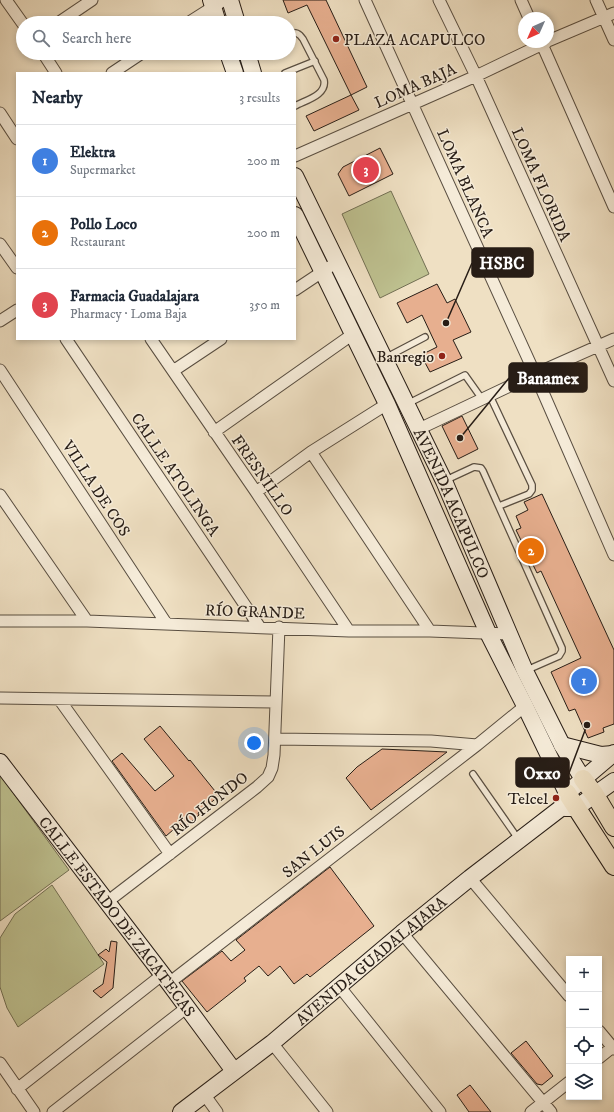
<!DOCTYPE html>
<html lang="en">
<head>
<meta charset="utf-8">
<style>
	body { margin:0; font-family:"IM FELL DW Pica",serif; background:#f6f6f7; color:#1f2937 }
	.controls { position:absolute; right:12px; bottom:12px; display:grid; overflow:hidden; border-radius:0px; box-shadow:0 2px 6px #0003 }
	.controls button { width:36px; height:36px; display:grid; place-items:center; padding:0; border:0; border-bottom:1px solid #e0e1e3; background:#fff; color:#1f2937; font:20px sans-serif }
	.compass { position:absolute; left:518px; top:12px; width:36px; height:36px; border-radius:50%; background:#fff; box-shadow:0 2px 6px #0003; rotate:225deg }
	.you { position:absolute; left:254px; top:743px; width:14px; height:14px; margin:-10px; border:3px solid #fff; border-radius:50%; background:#1a73e8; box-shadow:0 0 0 6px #1a73e833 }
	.badge { display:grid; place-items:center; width:26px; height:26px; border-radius:50%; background:#8f2418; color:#fff; font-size:13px; font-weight:700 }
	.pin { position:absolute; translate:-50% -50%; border:2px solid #fff; box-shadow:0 1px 4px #0006 }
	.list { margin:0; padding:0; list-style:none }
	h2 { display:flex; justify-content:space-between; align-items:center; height:52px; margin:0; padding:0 16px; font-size:17px }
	h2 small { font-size:13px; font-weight:400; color:#747a83 }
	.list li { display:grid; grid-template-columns:26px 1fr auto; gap:12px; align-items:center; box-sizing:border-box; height:72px; padding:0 16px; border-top:1px solid #e0e1e3 }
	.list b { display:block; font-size:15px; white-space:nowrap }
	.list p { margin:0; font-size:13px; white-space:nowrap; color:#747a83 }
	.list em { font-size:13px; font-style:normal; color:#747a83 }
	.icon { flex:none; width:22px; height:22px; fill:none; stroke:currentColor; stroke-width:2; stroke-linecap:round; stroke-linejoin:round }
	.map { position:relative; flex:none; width:614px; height:1112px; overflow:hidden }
	.search { position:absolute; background:#fff; box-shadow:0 2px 6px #0003; left:16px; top:16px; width:280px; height:44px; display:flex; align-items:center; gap:10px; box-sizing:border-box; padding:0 14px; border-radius:22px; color:#747a83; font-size:15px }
	.panel { position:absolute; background:#fff; box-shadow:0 2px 6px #0003; left:16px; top:72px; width:280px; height:268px; border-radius:0px }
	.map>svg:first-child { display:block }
	.green { fill:#bec190; stroke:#726f53 }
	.building { fill:#e7af8f; stroke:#271d16 }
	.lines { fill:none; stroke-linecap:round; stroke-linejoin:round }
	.lane-casing { stroke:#594e41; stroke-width:8 }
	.street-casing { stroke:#594e41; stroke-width:13 }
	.secondary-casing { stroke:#271d16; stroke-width:18 }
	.primary-casing { stroke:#271d16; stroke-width:20 }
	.lane { stroke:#f5ebd8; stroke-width:5.5 }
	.street { stroke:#f5ebd8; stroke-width:11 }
	.secondary { stroke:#f5ebd8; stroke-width:16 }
	.primary { stroke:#efe0c3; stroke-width:18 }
	.poi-dot { fill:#8f2418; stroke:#f5ebd8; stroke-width:1.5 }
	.labels { text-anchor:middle; stroke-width:3; stroke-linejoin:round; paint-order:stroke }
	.poi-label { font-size:16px; fill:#271d16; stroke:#f5ebd8; text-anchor:end }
	.street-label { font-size:16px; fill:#271d16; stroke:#f5ebd8 }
	.leader { fill:none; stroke:#271d16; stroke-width:1.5 }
	.callout-dot { fill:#271d16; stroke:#f5ebd8; stroke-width:1.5 }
	.callout { fill:#271d16; stroke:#271d16; stroke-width:1.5 }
	.callout-label { font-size:17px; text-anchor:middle; font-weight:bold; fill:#fff }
</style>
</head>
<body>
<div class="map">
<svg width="614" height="1112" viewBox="0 0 614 1112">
	<rect width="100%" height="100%" fill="#efe0c3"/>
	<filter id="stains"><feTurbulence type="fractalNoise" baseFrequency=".005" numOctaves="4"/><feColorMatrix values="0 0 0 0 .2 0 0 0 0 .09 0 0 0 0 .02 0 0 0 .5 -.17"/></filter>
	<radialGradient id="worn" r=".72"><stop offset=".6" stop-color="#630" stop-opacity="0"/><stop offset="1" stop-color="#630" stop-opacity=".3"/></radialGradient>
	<path class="green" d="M391 191 429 274 380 298 342 214Z
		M0 775 69 870 0 921Z
		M52 885 104 964 18 1027 7 1008 0 987V938L15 914Z"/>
	<path class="building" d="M283 0H326L367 87 351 95 307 5 288 13Z
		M351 95 359 110 314 131 306 116Z
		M380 148 393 174 349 196 338 174 343 167Z
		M437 284 447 303 455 299 471 332 453 340 462 358 430 372 421 355 437 347 422 315 407 323 397 303Z
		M462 416 478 449 458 459 442 426Z
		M542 494 614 650V724L603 728 604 732 588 738 575 709 569 711 551 672 581 658 541 571 537 573 516 530 521 528 516 516 528 510 524 502Z
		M160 726 189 761 190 760 219 796 198 813 199 815 184 828 180 824 166 836 112 761 122 753 155 791 174 776 144 739Z
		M382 749 447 752 371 810 346 778 357 767Z
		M330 867 374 926 310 977 307 974 294 984 280 966 268 976 259 966 244 978 246 981 207 1012 182 981 222 951 231 961 245 950 236 940Z
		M111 941 117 942 113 988 101 998 93 991 103 984 107 962 98 955 106 949 109 952Z
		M526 1041 553 1076 542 1085 537 1084 511 1053Z
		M470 1085 491 1112H469L457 1095Z"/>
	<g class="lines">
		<defs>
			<path id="lane" d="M289 33C296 32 299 33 303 39L324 80C327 95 306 100 295 106
				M285 73 315 61
				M385 358 425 337
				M490 396 532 485V490L529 494 499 506
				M407 404 465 375 482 399
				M446 480 474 467 481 468 483 471 562 648V651L559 656 527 670
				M473 774 519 840"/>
			<path id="street" d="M6 0 23 24
				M365 0 535 374 614 555
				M439 0 476 76 614 381
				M521 0 529 18
				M596 0 614 40
				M58 23 92 0
				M188 23 224 0
				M548 41 614 13
				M541 42 614 207
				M43 53 56 73
				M112 73 142 53
				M0 113 17 139
				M295 156 476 76 547 42
				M0 244 17 268
				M295 290 337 262
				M0 321 17 310
				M66 339 259 626
				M151 339 256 492 349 631
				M0 370 166 623
				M173 371 221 339
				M419 429 535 374 614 339
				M214 432 353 334
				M311 452 430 631
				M256 492 311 452 387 404
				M0 495 87 621
				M0 621H87L349 631H430L509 634
				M0 698 275 702
				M59 699 170 854
				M275 739 431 741 477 745 525 706
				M470 878 569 996
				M107 902 257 787 268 777 272 768 274 755 279 627
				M402 933 551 1112
				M169 983 477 745
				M339 986 440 1112
				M599 1031 614 1049
				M272 1043 327 1112
				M599 1058 614 1046
				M0 1063 34 1112
				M17 1089 162 975
				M204 1094 217 1112
				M53 1112 186 1008
				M531 1112 569 1082"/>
			<g id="secondary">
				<path d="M211 0 218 23"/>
				<path d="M230 0 237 23"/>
				<path d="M228 53 235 73"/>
				<path d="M247 53 253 73"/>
				<path id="s1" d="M295 176 444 481 525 671 562 745 583 779"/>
				<path d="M295 215 387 404 488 633 525 706 567 793"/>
				<path d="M562 745 601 755 613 754"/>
				<path id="s2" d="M0 762 169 983 234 1071"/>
				<path d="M565 808H576L614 781"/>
				<path id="s3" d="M181 1112 272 1043 402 933 470 878 561 808 567 793 614 753"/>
			</g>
			<path id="primary" d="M583 779 595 795 614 827
				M567 793 614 866"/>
		</defs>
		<use href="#lane" class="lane-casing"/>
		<use href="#street" class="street-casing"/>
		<use href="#secondary" class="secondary-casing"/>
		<use href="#primary" class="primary-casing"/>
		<use href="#lane" class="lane"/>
		<use href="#street" class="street"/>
		<use href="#secondary" class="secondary"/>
		<use href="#primary" class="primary"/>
	</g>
	<g class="poi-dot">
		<circle cx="336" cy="39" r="4"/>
		<circle cx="442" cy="356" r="4"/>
		<circle cx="556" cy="798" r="4"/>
	</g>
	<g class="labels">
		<g class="poi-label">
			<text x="344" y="45" text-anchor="start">PLAZA ACAPULCO</text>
			<text x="434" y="362">Banregio</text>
			<text x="548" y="804">Telcel</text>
		</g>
		<g class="street-label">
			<text transform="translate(415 85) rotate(-24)" y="6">LOMA BAJA</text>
			<text transform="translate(466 183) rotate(66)" y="6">LOMA BLANCA</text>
			<text transform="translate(542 184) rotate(66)" y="6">LOMA FLORIDA</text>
			<text transform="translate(176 474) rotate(56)" y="6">CALLE ATOLINGA</text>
			<text transform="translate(263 475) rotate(55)" y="6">FRESNILLO</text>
			<text transform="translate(97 488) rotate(57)" y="6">VILLA DE COS</text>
			<text dy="6" stroke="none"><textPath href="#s1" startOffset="363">AVENIDA ACAPULCO</textPath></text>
			<text transform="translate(255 611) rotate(2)" y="6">RÍO GRANDE</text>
			<text transform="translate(209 803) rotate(-38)" y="6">RÍO HONDO</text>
			<text transform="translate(313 851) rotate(-38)" y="6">SAN LUIS</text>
			<text dy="6" stroke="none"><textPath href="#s2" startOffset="194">CALLE ESTADO DE ZACATECAS</textPath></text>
			<text dy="6" stroke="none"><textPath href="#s3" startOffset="243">AVENIDA GUADALAJARA</textPath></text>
		</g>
	</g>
	<path class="leader" d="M446 323L472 263M460 438L509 378M587 725L569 773"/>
	<g class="callout-dot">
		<circle cx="446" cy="323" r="4"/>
		<circle cx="460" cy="438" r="4"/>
		<circle cx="587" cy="725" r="4"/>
	</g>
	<g class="callout">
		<rect x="472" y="248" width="61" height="29" rx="4"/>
		<rect x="509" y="363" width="78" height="29" rx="4"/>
		<rect x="516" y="758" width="53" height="29" rx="4"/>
	</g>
	<g class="callout-label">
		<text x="502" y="269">HSBC</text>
		<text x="548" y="384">Banamex</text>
		<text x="542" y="779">Oxxo</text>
	</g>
	<rect width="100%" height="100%" filter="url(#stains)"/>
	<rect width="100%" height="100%" fill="url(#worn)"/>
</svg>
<div class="controls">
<button>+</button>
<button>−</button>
<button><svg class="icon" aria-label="locate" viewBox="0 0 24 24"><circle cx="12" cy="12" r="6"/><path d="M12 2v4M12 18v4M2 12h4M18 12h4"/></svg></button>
<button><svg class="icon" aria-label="layers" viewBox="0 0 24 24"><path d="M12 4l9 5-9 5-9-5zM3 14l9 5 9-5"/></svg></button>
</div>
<svg class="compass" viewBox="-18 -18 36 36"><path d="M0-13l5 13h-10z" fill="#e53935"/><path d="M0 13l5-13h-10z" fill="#747a83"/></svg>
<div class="you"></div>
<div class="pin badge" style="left:584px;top:681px;background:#3f7fe0">1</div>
<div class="pin badge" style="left:531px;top:551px;background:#e8710a">2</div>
<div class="pin badge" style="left:366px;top:170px;background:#e0444e">3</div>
<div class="search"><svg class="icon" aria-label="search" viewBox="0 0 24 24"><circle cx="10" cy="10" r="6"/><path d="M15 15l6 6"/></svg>Search here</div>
<section class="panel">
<h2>Nearby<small>3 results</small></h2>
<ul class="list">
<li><span class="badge" style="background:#3f7fe0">1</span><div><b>Elektra</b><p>Supermarket</p></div><em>200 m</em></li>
<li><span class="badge" style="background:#e8710a">2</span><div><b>Pollo Loco</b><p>Restaurant</p></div><em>200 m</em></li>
<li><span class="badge" style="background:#e0444e">3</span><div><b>Farmacia Guadalajara</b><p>Pharmacy · Loma Baja</p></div><em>350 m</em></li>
</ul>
</section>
</div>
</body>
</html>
